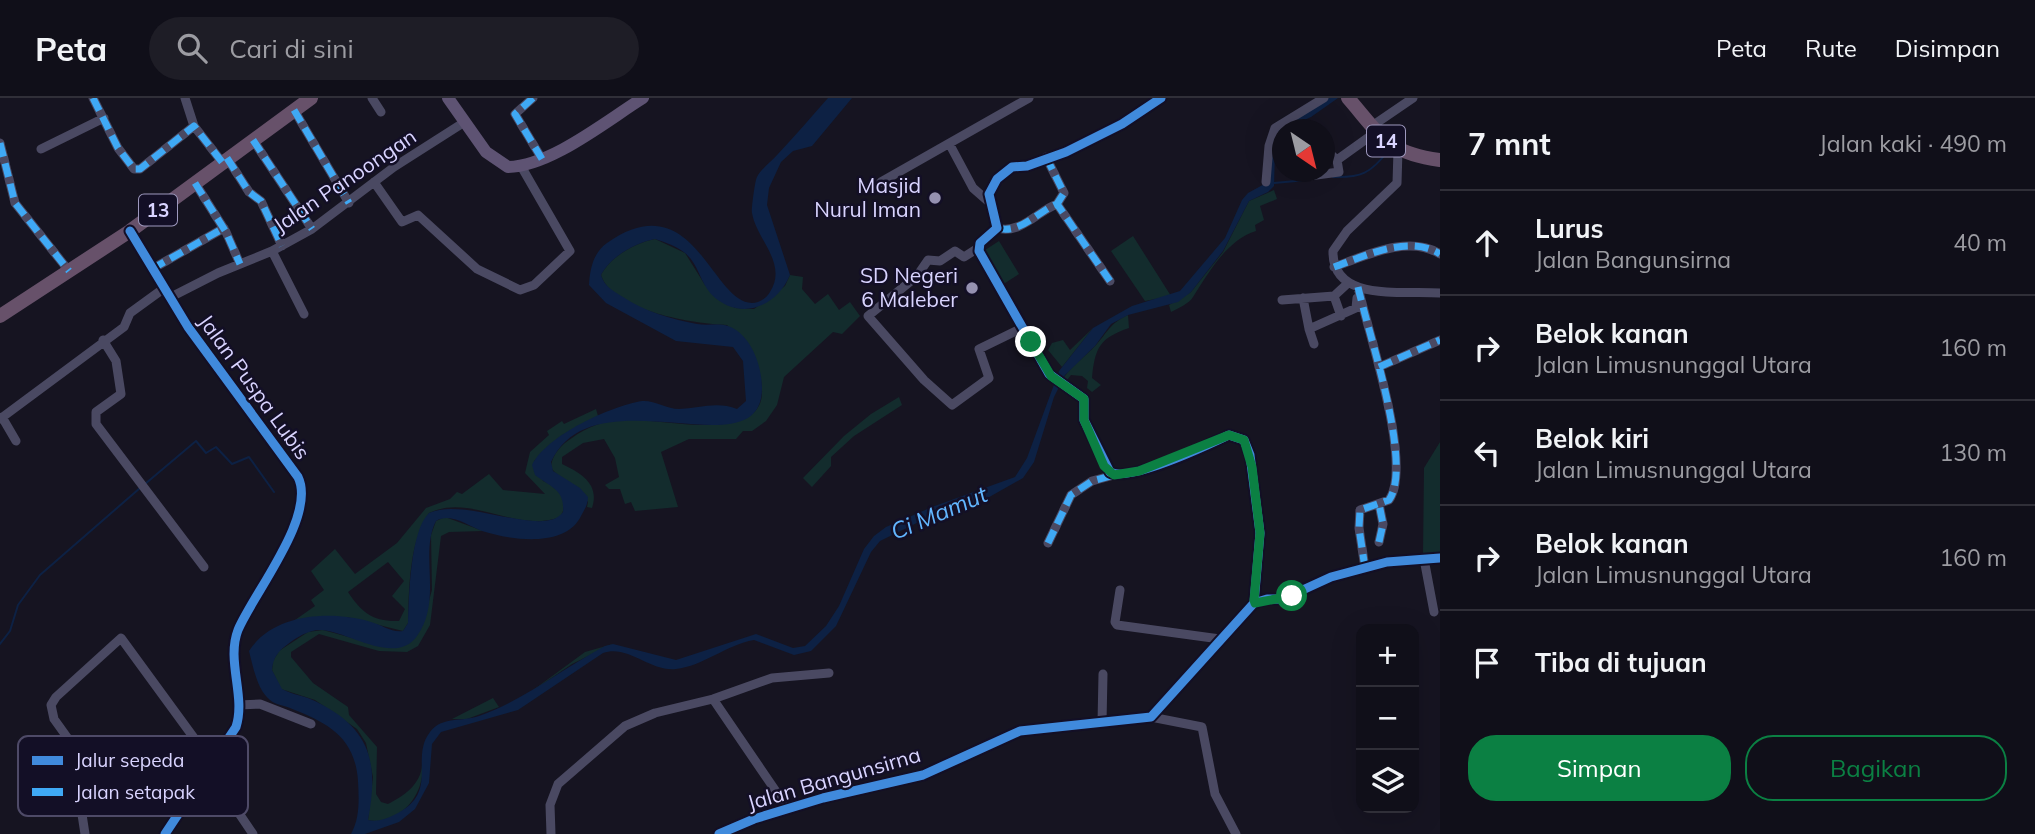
<!DOCTYPE html>
<html lang="id">
<head>
<meta charset="utf-8">
<style>
	body { margin:0; font-family:Mulish,sans-serif; background:#1e1d26; color:#f1f3f6 }
	.controls { position:absolute; right:21px; bottom:21px; display:grid; overflow:hidden; border-radius:14px; box-shadow:0 7px 28px #0002 }
	.controls button { width:63px; height:63px; display:grid; place-items:center; padding:0; border:0; border-bottom:2px solid #302f38; background:#100f19; color:#f1f3f6; font:35px sans-serif }
	.compass { position:absolute; left:1272px; top:21px; width:63px; height:63px; border-radius:50%; background:#100f19; box-shadow:0 7px 28px #0002; rotate:145deg }
	.stop { position:absolute; width:21px; height:21px; margin:-16px; border:5px solid #0b8043; border-radius:50%; background:#fff }
	.stop.end { background:#0b8043; border-color:#fff; box-shadow:0 2px 7px #0008 }
	.list { margin:0; padding:0; list-style:none }
	h2 { display:flex; justify-content:space-between; align-items:center; height:91px; margin:0; padding:0 28px; font-size:30px }
	h2 small { font-size:23px; font-weight:400; color:#9c9ca2 }
	.list li { display:grid; grid-template-columns:46px 1fr auto; gap:21px; align-items:center; box-sizing:border-box; height:105px; padding:0 28px; border-top:2px solid #302f38 }
	.list b { display:block; font-size:26px; white-space:nowrap }
	.list p { margin:0; font-size:23px; white-space:nowrap; color:#9c9ca2 }
	.list em { font-size:23px; font-style:normal; color:#9c9ca2 }
	.actions { display:flex; gap:14px; padding:21px 28px }
	.actions a { flex:1; padding:16px 0; border:2px solid #0b8043; border-radius:28px; text-align:center; font-size:24px; color:#0b8043 }
	.actions .main { background:#0b8043; color:#fff }
	.icon { flex:none; width:38px; height:38px; fill:none; stroke:currentColor; stroke-width:2; stroke-linecap:round; stroke-linejoin:round }
	.map { position:relative; flex:none; width:1440px; height:736px; overflow:hidden }
	header { display:flex; align-items:center; gap:42px; box-sizing:border-box; height:98px; padding:0 35px; background:#100f19; border-bottom:2px solid #302f38 }
	header strong { font-size:33px }
	nav { display:flex; gap:38px; margin-inline-start:auto; font-size:24px }
	.search { width:490px; height:63px; background:#1e1d26; display:flex; align-items:center; gap:18px; box-sizing:border-box; padding:0 24px; border-radius:38px; color:#9c9ca2; font-size:26px }
	main { display:flex }
	aside { flex:1; background:#100f19 }
	.map>svg:first-child { display:block }
	.green { fill:#132c2d; fill-rule:evenodd }
	.water { fill:#0d2144 }
	.lines { fill:none; stroke-linecap:round; stroke-linejoin:round }
	.stream { stroke:#0d2144; stroke-width:2 }
	.minor { stroke:#4a4962; stroke-width:9 }
	.major { stroke:#5e5373; stroke-width:12 }
	.highway { stroke:#67516a; stroke-width:14 }
	.quiet { stroke:#3fa9f5; stroke-width:7; stroke-dasharray:14 7; stroke-linecap:butt }
	.cycleway-casing { stroke:#130f26; stroke-width:13 }
	.cycleway { stroke:#408adc; stroke-width:9 }
	.route { stroke:#0b8043; stroke-width:9 }
	.poi-dot { fill:#9591b1; stroke:#130f26; stroke-width:2.5 }
	.labels { text-anchor:middle; stroke-width:5; stroke-linejoin:round; paint-order:stroke }
	.shield { fill:#130f26; stroke:#9e99be; stroke-width:2 }
	.shield-label { font-size:19px; font-weight:bold; fill:#d9d4ff }
	.street-label { font-size:21px; fill:#d9d4ff; stroke:#130f26 }
	.poi-label { font-size:21px; fill:#d9d4ff; stroke:#130f26; text-anchor:end }
	.water-label { font-size:23px; font-style:italic; fill:#62b6ff; stroke:#130f26 }
	.key { fill:#130f26; stroke:#4e4a67; stroke-width:2 }
	.key-label { font-size:19px; fill:#d9d4ff }
</style>
</head>
<body>
<header>
<strong>Peta</strong>
<div class="search"><svg class="icon" aria-label="search" viewBox="0 0 24 24"><circle cx="10" cy="10" r="6"/><path d="M15 15l6 6"/></svg>Cari di sini</div>
<nav><a>Peta</a><a>Rute</a><a>Disimpan</a></nav>
</header>
<main>
<div class="map">
<svg width="1440" height="736" viewBox="0 0 1440 736">
	<rect width="100%" height="100%" fill="#161421"/>
	<path class="green" d="M1274 92 1277 101 1260 108 1264 122 1255 127 1256 133C1227 142 1209 174 1193 199 1190 205 1177 211 1171 214L1169 207 1191 194 1223 154 1249 103Z
		M1133 138 1171 198 1145 203 1111 153Z
		M655 141 685 155 705 187 735 210 754 211 785 188 790 177 803 179 802 191 815 206 828 196 839 212 850 204 860 218 842 236 833 234 784 279 777 307 766 323 752 333H743L736 341H689L661 354 678 409 635 413 631 404 625 406 620 391H609L605 387 619 379 615 360 604 341 583 345 562 359V366C581 375 600 386 592 410L587 409 588 404C576 383 560 384 551 369 552 356 562 346 572 340 587 329 603 323 622 321 653 319 759 347 762 296 763 265 747 249 727 227 695 226 612 213 601 177 609 160 636 144 655 141Z
		M999 143 1019 176 1002 187 982 154Z
		M1128 217 1129 230C1100 240 1095 249 1092 280L1101 287 1092 294 1087 290 1088 283 1082 278 1071 277 1064 286 1061 284C1070 268 1083 261 1096 247 1107 235 1110 225 1128 217Z
		M1093 230 1062 269 1048 252 1052 245 1063 242 1070 252Z
		M899 299 902 307 854 338 831 359V368L812 389 803 380 844 338 871 316Z
		M596 311 598 318 561 338 534 363 543 383C557 389 571 402 560 419 516 436 472 395 429 415 409 444 409 491 408 525L403 533 347 519 295 522 315 508 311 502 324 492 311 473 335 451 355 476 397 445 426 410 450 401 457 394 462 396 489 376 503 392 545 396 525 375 530 354 549 337 547 333 562 323 564 326ZM388 464 404 483 392 498 405 511 399 523C373 524 361 514 348 494Z
		M1440 344V455L1423 457 1424 370Z
		M445 419 483 433 449 434 441 438 430 527 418 548 407 554 379 553 319 536 291 554V559L313 585 348 609 349 617 377 649 376 696 381 704 388 706C404 698 421 686 422 667 426 695 399 729 368 722L373 679 366 645 357 631 315 602 281 591 272 572 273 563 279 553 308 534 323 532 385 549 422 528 432 492 431 437 436 423Z
		M613 546 572 566 525 598 585 554Z
		M493 600 499 609 467 621H452Z"/>
	<path class="water" d="M828 0H852L812 48 793 53 781 64 769 90 767 107 790 177C776 210 739 224 711 196 700 184 698 165 685 155 676 148 665 144 655 141 636 144 609 160 601 177 604 188 613 193 623 199 644 213 671 221 697 226 707 228 719 225 728 228 751 236 762 268 762 290 762 376 594 272 551 364L553 373 580 390 588 399C588 407 584 412 580 420 563 450 510 442 482 433 468 428 451 414 436 423 419 456 443 502 417 538 396 568 349 534 322 532 310 531 297 539 288 546 278 553 273 560 272 572L282 591C293 597 306 598 317 604 371 631 379 665 368 722 377 724 386 721 394 717 441 695 409 661 430 634 442 618 462 624 479 618 526 601 562 571 605 548L613 546 676 562 756 536 793 550 805 548 826 528 839 508 864 451 874 438 886 429 932 409 1015 379 1027 360 1059 273 1093 230 1132 208 1180 193 1225 140 1242 102 1248 95 1270 83V61L1276 34 1329 0H1338L1311 19 1282 32 1275 52 1274 88 1268 94 1249 103 1223 153 1191 194 1178 204 1128 217 1111 226 1095 248 1065 277 1054 299 1034 364 1023 380 984 402 931 418 880 443 871 454 836 528 811 553 794 557 754 542C726 547 703 568 676 571 650 574 628 546 603 555L518 612 441 634 432 646 429 685 415 711 399 724 365 736H351C360 720 359 701 358 683 355 639 328 625 290 610 283 607 276 607 270 602 257 592 253 568 249 553 273 515 332 512 371 524 382 527 392 535 403 533L408 525C409 499 410 433 429 415 465 398 544 441 563 414 565 391 550 389 535 377L532 367C547 337 611 308 642 303 654 302 667 311 679 311 699 310 718 303 737 311L746 303 743 263 733 249 676 243 606 205 589 187C590 171 593 155 607 145 698 81 713 217 758 204 763 202 767 199 770 194 788 165 757 143 752 115 751 113 755 82 757 79 761 71 772 63 778 56 795 38 811 19 828 0Z"/>
	<g class="lines">
		<path class="stream" d="M1333 79C1361 80 1371 75 1388 53
			M1274 85 1307 82
			M145 386 196 343 206 355 216 349 232 366 249 359 274 394
			M0 546 10 533 18 507 40 477 140 390"/>
		<path class="minor" d="M93 0 118 50 134 71H140L194 28 222 64
			M185 0 194 28
			M372 0 381 14
			M533 0 515 16 542 61
			M1161 0 1122 26 1066 54 1027 68 1012 69 997 81 989 96 997 130 980 145 979 153 1049 276 1084 301V322L1110 374C1129 385 1208 347 1229 337L1244 342 1250 357 1260 435 1254 505
			M294 12 349 105
			M1372 28 1413 0
			M1288 32 1302 26 1310 32
			M1282 39 1280 46 1282 53
			M253 42 312 131
			M0 45 15 105 69 173
			M950 47 973 90 989 104
			M41 51 104 20
			M1398 52 1397 85 1347 133 1333 153C1332 205 1403 192 1440 195
			M1046 59 1064 95 1057 106
			M227 60 249 94 261 103 282 148
			M1337 62 1376 34
			M1299 74 1309 78 1339 74 1337 62 1324 50
			M374 84 402 124 418 117 477 171 520 192 534 187 570 153 521 68
			M881 84 1029 0
			M1266 84 1269 48 1275 30 1324 0
			M195 85 226 134 240 166
			M997 130C1020 137 1038 113 1057 106L1110 183
			M130 133 188 229 298 379C317 418 253 496 238 532 226 563 246 598 236 629L165 736
			M978 150 964 159 955 153 940 163 928 162 917 178 868 218 924 282 952 307 989 280 979 251 1022 230
			M272 153 304 216
			M1334 169C1365 158 1409 136 1440 156
			M152 171 224 130
			M1358 189C1367 231 1414 367 1389 402L1360 412 1359 430 1365 470
			M1334 198 1341 218
			M169 200 218 175 272 153 312 131 394 69 463 25
			M1303 200 1309 231 1356 210 1357 200
			M1282 202 1334 198 1347 186
			M1309 231 1314 246
			M103 242 116 263 121 296 96 314V326L204 469
			M1379 269 1440 242
			M2 319 16 343
			M0 321 124 229 130 215 163 191
			M1379 444 1383 426 1379 406
			M1048 445 1071 397 1092 383 1114 377
			M1424 461 1434 514
			M1120 492 1115 524 1117 527 1220 541
			M713 601 788 711
			M238 607 260 606 311 626
			M1151 619 1202 629 1215 696 1236 736
			M1102 625 1103 576
			M209 671 253 736
			M85 736 79 697 82 660 54 621 51 607 56 599 121 540 213 666
			M551 736 550 707 558 686 625 628 655 615 713 601 772 580 829 575
			M719 736 754 721 823 700 923 677 1020 633 1151 619 1254 505 1267 501H1283L1331 479 1387 464 1440 460"/>
		<path class="major" d="M448 0 486 54 508 69C551 68 606 23 643 0"/>
		<path class="highway" d="M1348 0C1381 38 1387 55 1440 62
			M0 218 130 133 311 0"/>
		<path class="quiet" d="M93 0 118 50 134 71H140L194 28 222 64
			M533 0 515 16 542 61
			M294 12 349 105
			M253 42 312 131
			M0 45 15 105 69 173
			M1046 59 1064 95 1057 106
			M227 60 249 94 261 103 282 148
			M195 85 226 134 240 166
			M997 130C1020 137 1038 113 1057 106L1110 183
			M1334 169C1365 158 1409 136 1440 156
			M152 171 224 130
			M1358 189C1367 231 1414 367 1389 402L1360 412 1359 430 1365 470
			M1379 269 1440 242
			M1379 444 1383 426 1379 406
			M1048 445 1071 397 1092 383 1114 377"/>
		<defs>
			<path id="cycleway" d="M1161 0 1122 26 1066 54 1027 68 1012 69 997 81 989 96 997 130 980 145 979 153 1049 276 1084 301V322L1110 374C1129 385 1208 347 1229 337L1244 342 1250 357 1260 435 1254 505
				M130 133 188 229 298 379C317 418 253 496 238 532 226 563 246 598 236 629L165 736
				M719 736 754 721 823 700 923 677 1020 633 1151 619 1254 505 1267 501H1283L1331 479 1387 464 1440 460"/>
		</defs>
		<use href="#cycleway" class="cycleway-casing"/>
		<use href="#cycleway" class="cycleway"/>
	</g>
	<g class="lines">
		<path class="route" d="M1031 244 1051 278 1084 301V322L1104 368 1114 377 1139 373 1229 337 1244 342 1252 369 1260 435 1254 502 1255 505 1292 498"/>
	</g>
	<g class="poi-dot">
		<circle cx="935" cy="100" r="7"/>
		<circle cx="972" cy="190" r="7"/>
	</g>
	<g class="labels">
		<g class="shield">
			<rect x="1367" y="27.5" width="38" height="31" rx="5"/>
			<rect x="139" y="96.5" width="38" height="31" rx="5"/>
		</g>
		<g class="shield-label">
			<text x="1386" y="50">14</text>
			<text x="158" y="119">13</text>
		</g>
		<g class="street-label">
			<text transform="translate(345 83) rotate(-34)" y="7">Jalan Panoongan</text>
			<text transform="translate(254 289) rotate(54)" y="7">Jalan Puspa Lubis</text>
			<text transform="translate(834 681) rotate(-16)" y="7">Jalan Bangunsirna</text>
		</g>
		<g class="poi-label">
			<text x="921" y="95">Masjid<tspan x="921" dy="24">Nurul Iman</tspan></text>
			<text x="958" y="185">SD Negeri<tspan x="958" dy="24">6 Maleber</tspan></text>
		</g>
		<g class="water-label">
			<text transform="translate(939 415) rotate(-23)" y="8">Ci Mamut</text>
		</g>
	</g>
	<rect x="18" y="638" width="230" height="80" rx="10" class="key"/>
	<rect x="32" y="658" width="31" height="9" fill="#408adc"/>
	<rect x="32" y="690" width="31" height="8" fill="#3fa9f5"/>
	<g class="key-label">
		<text x="75" y="669">Jalur sepeda</text>
		<text x="75" y="701">Jalan setapak</text>
	</g>
</svg>
<div class="controls">
<button>+</button>
<button>−</button>
<button><svg class="icon" aria-label="layers" viewBox="0 0 24 24"><path d="M12 4l9 5-9 5-9-5zM3 14l9 5 9-5"/></svg></button>
</div>
<svg class="compass" viewBox="-18 -18 36 36"><path d="M0-13l5 13h-10z" fill="#e53935"/><path d="M0 13l5-13h-10z" fill="#9c9ca2"/></svg>
<div class="stop" style="left:1292px;top:498px"></div>
<div class="stop end" style="left:1031px;top:244px"></div>
</div>
<aside>
<h2>7 mnt<small>Jalan kaki · 490 m</small></h2>
<ul class="list">
<li><svg class="icon" aria-label="ahead" viewBox="0 0 24 24"><path d="M12 20V5M6 11l6-6 6 6"/></svg><div><b>Lurus</b><p>Jalan Bangunsirna</p></div><em>40 m</em></li>
<li><svg class="icon" aria-label="right" viewBox="0 0 24 24"><path d="M7 20v-9h11M14 6l5 5-5 5"/></svg><div><b>Belok kanan</b><p>Jalan Limusnunggal Utara</p></div><em>160 m</em></li>
<li><svg class="icon" aria-label="left" viewBox="0 0 24 24"><path d="M17 20v-9H6M10 6l-5 5 5 5"/></svg><div><b>Belok kiri</b><p>Jalan Limusnunggal Utara</p></div><em>130 m</em></li>
<li><svg class="icon" aria-label="right" viewBox="0 0 24 24"><path d="M7 20v-9h11M14 6l5 5-5 5"/></svg><div><b>Belok kanan</b><p>Jalan Limusnunggal Utara</p></div><em>160 m</em></li>
<li><svg class="icon" aria-label="arrive" viewBox="0 0 24 24"><path d="M6 21V4h12l-3 4 3 4H6"/></svg><div><b>Tiba di tujuan</b></div></li>
</ul>
<div class="actions"><a class="main">Simpan</a><a>Bagikan</a></div>
</aside>
</main>
</body>
</html>
